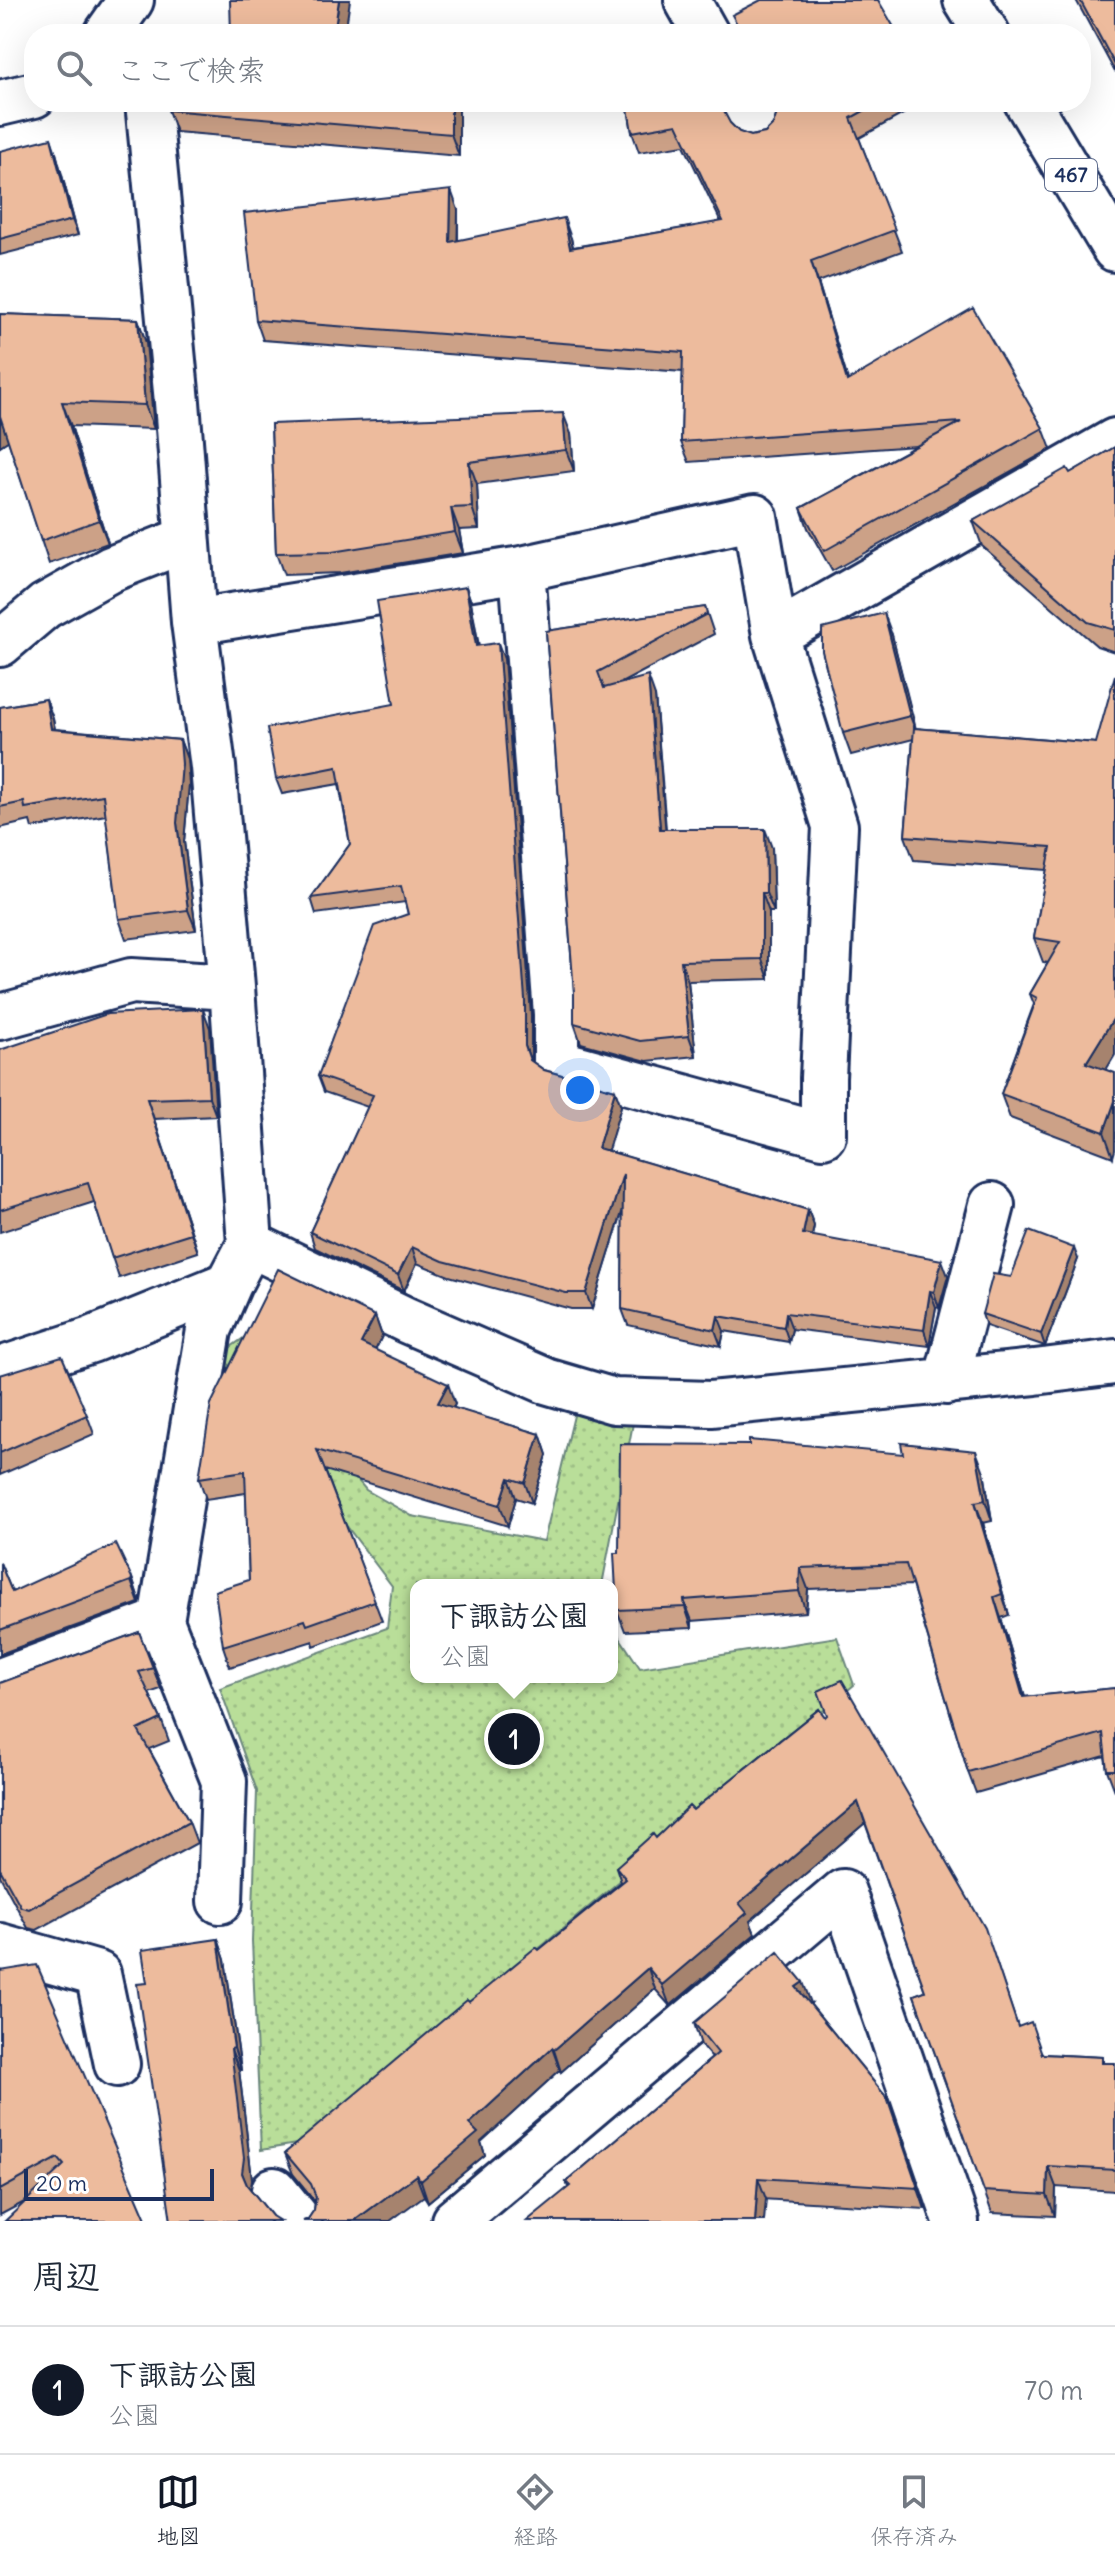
<!DOCTYPE html>
<html lang="ja">
<head>
<meta charset="utf-8">
<style>
	body { margin:0; font-family:Delius,"Klee One",sans-serif; background:#f6f6f7; color:#1f2937 }
	.scale { position:absolute; left:24px; bottom:20px; width:190px; box-sizing:border-box; padding-left:8px; border:4px solid #1b2f5e; border-top:0; font-size:22px; line-height:28px; white-space:nowrap; color:#1b2f5e; -webkit-text-stroke:6px #fff; paint-order:stroke }
	.you { position:absolute; left:580px; top:1090px; width:28px; height:28px; margin:-20px; border:6px solid #fff; border-radius:50%; background:#1a73e8; box-shadow:0 0 0 12px #1a73e833 }
	.badge { display:grid; place-items:center; width:52px; height:52px; border-radius:50%; background:#111827; color:#fff; font-size:26px; font-weight:700 }
	.pin { position:absolute; translate:-50% -50%; border:4px solid #fff; box-shadow:0 2px 8px #0006 }
	.popup { position:absolute; left:410px; top:1579px; width:208px; height:104px; box-sizing:border-box; display:grid; place-content:center; border-radius:16px; background:#fff; filter:drop-shadow(0 2px 6px #0005); font-size:26px; white-space:nowrap; color:#747a83 }
	.popup b { font-size:30px; color:#1f2937 }
	.popup::after { content:''; position:absolute; left:50%; top:100%; margin-left:-16px; border:16px solid transparent; border-top-color:#fff }
	.list { margin:0; padding:0; list-style:none }
	h2 { display:flex; justify-content:space-between; align-items:center; height:104px; margin:0; padding:0 32px; font-size:34px }
	h2 small { font-size:26px; font-weight:400; color:#747a83 }
	.list li { display:grid; grid-template-columns:52px 1fr auto; gap:24px; align-items:center; box-sizing:border-box; height:128px; padding:0 32px; border-top:2px solid #e0e1e3 }
	.list b { display:block; font-size:30px; white-space:nowrap }
	.list p { margin:0; font-size:26px; white-space:nowrap; color:#747a83 }
	.list em { font-size:26px; font-style:normal; color:#747a83 }
	.icon { flex:none; width:44px; height:44px; fill:none; stroke:currentColor; stroke-width:2; stroke-linecap:round; stroke-linejoin:round }
	.map { position:relative; flex:none; width:1115px; height:2221px; overflow:hidden }
	.search { position:absolute; background:#fff; box-shadow:0 8px 32px #0002; left:24px; right:24px; top:24px; height:88px; display:flex; align-items:center; gap:20px; box-sizing:border-box; padding:0 28px; border-radius:32px; color:#747a83; font-size:30px }
	.sheet { height:232px; background:#fff }
	nav { display:flex; justify-content:space-around; align-items:center; box-sizing:border-box; height:112px; border-top:2px solid #e0e1e3; background:#fff; font-size:22px; color:#747a83 }
	nav a { display:grid; justify-items:center; gap:4px }
	nav .on { color:#111827 }
	.map>svg:first-child { display:block }
	.park { fill:url(#park-dots); stroke:#6a867c; stroke-width:2 }
	.lines { fill:none; stroke-linecap:round; stroke-linejoin:round }
	.minor-casing { stroke:#1b2f5e; stroke-width:50 }
	.highway-casing { stroke:#1b2f5e; stroke-width:50 }
	.minor { stroke:#fff; stroke-width:44 }
	.highway { stroke:#fff; stroke-width:44 }
	.wall { fill:#cca187; stroke:#1b2f5e; stroke-width:2 }
	.shaded-wall { fill:#a6836e; stroke:#1b2f5e; stroke-width:2 }
	.building { fill:#edbb9d; stroke:#1b2f5e; stroke-width:2 }
	.labels { text-anchor:middle; stroke-width:6; stroke-linejoin:round; paint-order:stroke }
	.shield { fill:#fff; stroke:#5f6d8e; stroke-width:2 }
	.shield-label { font-size:20px; font-weight:bold; fill:#1b2f5e }
</style>
</head>
<body>
<div class="map">
<svg width="1115" height="2221" viewBox="0 0 1115 2221">
	<defs>
		<pattern id="park-dots" width="8" height="8" patternUnits="userSpaceOnUse" patternTransform="scale(2)"><rect width="8" height="8" fill="#b9de99"/><path d="M2 2h.1M6 6h.1" fill="none" stroke="#9ebf86" stroke-width="1.8" stroke-linecap="round"/></pattern>
	</defs>
	<rect width="100%" height="100%" fill="#fff"/>
	<filter id="ink" filterUnits="userSpaceOnUse"><feTurbulence type="fractalNoise" baseFrequency=".0125" numOctaves="2"/><feDisplacementMap in="SourceGraphic" scale="16" xChannelSelector="R" yChannelSelector="G"/><feConvolveMatrix kernelMatrix="1 2 1 2 8 2 1 2 1" color-interpolation-filters="sRGB"/></filter>
	<g filter="url(#ink)">
		<path class="park" d="M248 1335 293 1404 366 1490 412 1516 544 1541 576 1407 634 1418 602 1585H416V1677H612V1626L640 1668 837 1637 854 1685 308 2142 261 2150 252 1941 257 1791 220 1688 387 1628 392 1586 218 1356Z"/>
		<g class="lines">
			<defs>
				<path id="minor" d="M687 0 706 34
					M107 34 131 0
					M744 102 760 132
					M0 103 34 95
					M194 622 522 569
					M775 635 835 826 823 1078V1135L556 1062V1014L522 569 755 517 775 635 1115 441
					M0 644 45 606 111 569 187 539
					M0 1017 131 981 232 987
					M250 1244 406 1320 546 1381 614 1401 711 1404 1035 1372 1115 1362
					M0 1370 91 1340 229 1284
					M946 1382 992 1205
					M161 1621 224 1781 220 1901
					M0 1681 161 1621 209 1330 229 1284 250 1244 232 987 213 767 194 622 177 402 148 102
					M0 1946 98 1974 117 2064
					M274 2190 299 2221
					M454 2221 843 1892 956 2221"/>
				<path id="highway" d="M966 0 987 34
					M1027 102 1115 249"/>
			</defs>
			<use href="#minor" class="minor-casing"/>
			<use href="#highway" class="highway-casing"/>
			<use href="#minor" class="minor"/>
			<use href="#highway" class="highway"/>
		</g>
		<path class="wall" d="M1076 0H1115V72Z
			M167 102H459V156L176 132 168 110Z
			M627 102 730 123 739 132 751 136 765 133 773 125 777 113 772 102H925L859 138 902 251 818 282 848 380 1043 428 1051 449 832 571 808 528 801 508 916 446 689 462 681 442 683 372 263 340 256 320 458 210V240L571 238 573 247 721 222 684 145 639 152 632 132Z
			M0 151 56 153 78 235 0 255Z
			M0 314 138 319 146 343 154 429 71 426 108 543 49 564 8 440 0 446Z
			M271 424 571 434 574 471 477 484 479 529 459 530 463 553 340 573 284 575 276 553Z
			M1115 447V652L1097 646 982 546 973 521 1070 473Z
			M466 587 471 602 479 646 504 659 531 1015V1061L544 1070 615 1090 621 1106 607 1151 808 1210 814 1226 812 1236 948 1276 939 1308 936 1307 929 1346 792 1329 789 1342 724 1331 721 1346 628 1325 622 1309 623 1209 592 1309H571L449 1276 417 1263 404 1291 315 1248 310 1232 368 1107 324 1092 318 1076 408 914 405 902 316 914 311 898 350 844 339 784 282 794 276 779 394 704Z
			M705 607 714 634 623 682 655 696 666 829 772 848 774 912H769V979L688 981 696 1056 647 1061 581 1043 574 1023V992L546 631Z
			M892 635 915 728 1096 743 1106 1070 1113 1157 1010 1118 1001 1094 1034 1004 1030 994 1048 963 1043 962 1034 938 1047 870 914 860 905 836 913 739 851 755 843 733Z
			M46 699 53 719 55 729 180 740 187 759 189 784 184 842 196 930 126 939 119 919 106 815 32 828 30 821 0 828V707Z
			M210 1028 216 1116 154 1119 198 1252 119 1278 94 1202 0 1232V1050Z
			M1078 1259 1045 1346 986 1326 982 1314 1011 1277Z
			M375 1316 382 1336 375 1350 455 1404 453 1408 540 1434 547 1455 532 1503 516 1498 508 1526 325 1470 382 1621 314 1646 313 1641 230 1667 223 1646 249 1580 246 1493 206 1499 199 1478Z
			M0 1375 87 1415 94 1434 0 1475Z
			M984 1472 992 1521 983 1523 1009 1615 1001 1618 1025 1697 1115 1688V1791L1107 1770 1105 1756 976 1793 968 1772 912 1585 808 1589 806 1612 692 1621V1628L625 1631 617 1610 619 1553Z
			M0 1563 12 1592 132 1578 139 1599V1603L0 1654Z
			M139 1632 161 1689 149 1693 161 1719 169 1741 149 1749 189 1822 197 1843 37 1930 28 1928 0 1876V1683Z
			M819 1709 992 1950 1018 2027 1043 2054 1102 2057 1104 2063H1115V2191L1056 2187 1055 2216 992 2213 914 1995 925 1991 865 1823 750 1921 755 1934 670 2006 655 1989 561 2072 560 2070 481 2142 485 2155 428 2202 424 2196 308 2219 314 2210 315 2201 293 2174 285 2153 469 2002 539 1950 621 1882 616 1867 693 1810Z
			M218 1939 225 1960 241 2070H239L252 2179 250 2189 272 2216 171 2221 147 1983Z
			M0 1971 147 2221 26 2201 0 2215Z
			M811 2003 810 2004 887 2098 925 2209 568 2187 566 2182 712 2058 701 2045 694 2023Z"/>
		<path class="shaded-wall" d="M339 0H350L345 34H334Z
			M451 102H459V156L451 134Z
			M51 138 56 153 78 235 72 220Z
			M451 190 458 210 457 262 450 242Z
			M564 218 571 238 577 268 570 248Z
			M811 261 818 282 854 401 847 381Z
			M138 319 146 343 154 429 145 405Z
			M62 402 71 426 108 543 99 520Z
			M563 413 571 434 574 471 566 450Z
			M0 416 9 440 0 446Z
			M469 462 477 484 479 529 472 507Z
			M451 508 459 530 463 553 455 532Z
			M466 587 471 602 481 662 476 646Z
			M884 613 892 635 918 737 910 716Z
			M498 643 504 659 531 1015V1062L525 1046Z
			M648 676 655 696 667 849 660 829Z
			M46 699 53 719 58 748 51 729Z
			M180 740 187 759 189 784 184 842 196 930 188 910 177 823Z
			M765 829 772 848 774 912 766 893Z
			M762 893 769 912V979L762 959Z
			M681 961 688 981 696 1056 689 1036Z
			M203 1009 210 1028 216 1116 209 1097Z
			M1115 1016V1055L1095 1088 1086 1063Z
			M615 1090 621 1106 604 1164 598 1148Z
			M147 1099 154 1119 198 1252 191 1233Z
			M1115 1101V1150L1113 1157 1104 1132Z
			M623 1174 629 1190 592 1309 586 1293Z
			M808 1210 814 1226 809 1250 803 1234Z
			M412 1247 417 1263 404 1291 398 1275Z
			M1074 1248 1078 1259 1045 1346 1041 1334Z
			M942 1260 948 1276 939 1308 934 1292Z
			M930 1291 936 1307 929 1346 924 1330Z
			M786 1313 792 1329 789 1342 784 1327Z
			M375 1316 382 1336 369 1364 361 1343Z
			M718 1316 724 1331 721 1346 715 1330Z
			M448 1384 455 1404 446 1424 438 1403Z
			M540 1434 547 1455 532 1503 525 1483Z
			M976 1451 984 1472 992 1521 985 1500Z
			M509 1478 516 1498 508 1526 500 1505Z
			M975 1502 983 1523 1009 1615 1002 1594Z
			M800 1568 808 1589 806 1612 799 1591Z
			M132 1578 139 1599V1603L131 1581Z
			M994 1597 1001 1618 1031 1718 1023 1697Z
			M684 1600 692 1621V1628L685 1607Z
			M858 1802 865 1823 750 1921 755 1934 670 2006 662 1985 739 1903Z
			M218 1939 225 1960 241 2070 234 2048Z
			M648 1968 655 1989 561 2072 554 2050Z
			M803 1982 811 2003 804 2009 796 1987Z
			M552 2048 560 2070 481 2142 485 2155 428 2202 421 2181 469 2124Z
			M231 2049 239 2070 252 2179 250 2195 242 2173Z
			M1048 2166 1056 2187 1055 2216 1047 2195Z
			M416 2175 424 2196 390 2221H354Z
			M758 2178 766 2199 764 2221H755Z"/>
		<path class="building" d="M230 0H339L334 34H231Z
			M761 0H878L898 34H738L742 33 732 15Z
			M1080 0H1115V65Z
			M167 102H451V134L168 110Z
			M627 102H719L730 123 739 132 751 136 765 133 773 125 777 113 775 102H880L851 118 895 230 811 261 847 381 973 308 1043 428 824 551 801 508 961 422 681 442 683 352 256 320 244 213 451 190 450 242 564 218 570 248 723 221 677 124 632 132Z
			M51 138 72 220 0 239V151Z
			M0 314 138 319 145 405 62 402 99 520 41 541 0 416Z
			M563 413 566 450 469 462 472 507 451 508 455 532 332 552 276 553 271 424Z
			M1115 447V630L1088 622 973 521 1067 468 1070 473Z
			M466 587 476 646 498 643 525 999V1046L530 1060 544 1070 615 1090 598 1148 808 1210 803 1234 942 1260 934 1292 930 1291 924 1330 786 1313 784 1327 718 1316 715 1330 622 1309 623 1174 586 1293H566L443 1261 412 1247 398 1275 310 1232 373 1095 318 1076 374 926 408 914 401 886 311 898 350 844 337 767 276 779 267 728 394 704 377 601Z
			M705 607 707 614 598 672 604 688 648 676 660 829H765L766 893H762V959L681 961 689 1036 640 1041 574 1023V992L546 631Z
			M884 613 910 716 843 733 822 651V629Z
			M1115 675V1016L1086 1063 1115 1073V1101L1104 1132 1001 1094 1037 998 1030 994 1060 942 1034 938 1051 847 905 836 914 728 1096 743Z
			M46 699 51 729 180 740 182 764 177 823 188 910 119 919 103 795 25 808 24 802 0 807V707Z
			M203 1009 209 1097 147 1099 191 1233 112 1258 88 1183 0 1210V1050L107 1014Z
			M1029 1231 1074 1248 1041 1334 982 1314 993 1274 1011 1277Z
			M278 1269 375 1316 361 1343 448 1384 438 1403 540 1434 525 1483 509 1478 500 1505 317 1450 375 1601 307 1625 305 1620 223 1646 215 1591 249 1580 245 1471 199 1478 211 1404Z
			M62 1356 87 1415 0 1453V1375Z
			M749 1440 903 1454 901 1443 976 1451 985 1500 975 1502 1002 1594 994 1597 1023 1697 1115 1688V1770H1107L1103 1733 968 1772 906 1564 800 1568 799 1591 684 1600 685 1607 617 1610 614 1553H619L620 1444 749 1445Z
			M116 1544 132 1578 131 1581 0 1630V1563L12 1592Z
			M139 1632 153 1668 139 1672 161 1719 138 1730 189 1822 29 1909 21 1907 0 1869V1683Z
			M842 1680 985 1928 1018 2027 1031 2022 1042 2054 1102 2057V2063H1115V2170L1048 2166 1047 2195 984 2191 914 1995 925 1991 858 1802 739 1903 747 1913 662 1985 648 1968 554 2050 552 2048 469 2124 478 2133 421 2181 416 2175 354 2221H303L308 2219 314 2210 316 2197 311 2184 285 2153 467 2000 469 2002 536 1947 539 1950 626 1879 616 1867 653 1834 656 1838 689 1806 693 1810 819 1709 825 1717 827 1715 818 1691Z
			M218 1939 234 2048 231 2049 244 2158 242 2173 247 2185 272 2216 280 2221H171L137 1984 147 1983 142 1950Z
			M778 1952 803 1982 796 1987 887 2098 918 2188 758 2178 755 2221H527L570 2186 566 2182 718 2053 694 2023Z
			M37 1965 147 2221H5L64 2165 58 2158 0 2190V1971Z"/>
	</g>
	<g class="labels">
		<rect class="shield" x="1045" y="159" width="52" height="32" rx="6"/>
		<g class="shield-label">
			<text x="1071" y="182">467</text>
		</g>
	</g>
</svg>
<div class="scale">20 m</div>
<div class="you"></div>
<div class="pin badge" style="left:514px;top:1739px">1</div>
<div class="popup"><b>下諏訪公園</b>公園</div>
<div class="search"><svg class="icon" aria-label="search" viewBox="0 0 24 24"><circle cx="10" cy="10" r="6"/><path d="M15 15l6 6"/></svg>ここで検索</div>
</div>
<section class="sheet">
<h2>周辺<small></small></h2>
<ul class="list">
<li><span class="badge">1</span><div><b>下諏訪公園</b><p>公園</p></div><em>70 m</em></li>
</ul>
</section>
<nav>
<a class="on"><svg class="icon" aria-label="map" viewBox="0 0 24 24"><path d="M3 6l6-2 6 2 6-2v14l-6 2-6-2-6 2zM9 4v14M15 6v14"/></svg>地図</a>
<a><svg class="icon" aria-label="directions" viewBox="0 0 24 24"><path d="M12 3l9 9-9 9-9-9zM9 14v-3h6M13 9l2 2-2 2"/></svg>経路</a>
<a><svg class="icon" aria-label="saved" viewBox="0 0 24 24"><path d="M7 4h10v16l-5-4-5 4z"/></svg>保存済み</a>
</nav>
</body>
</html>
